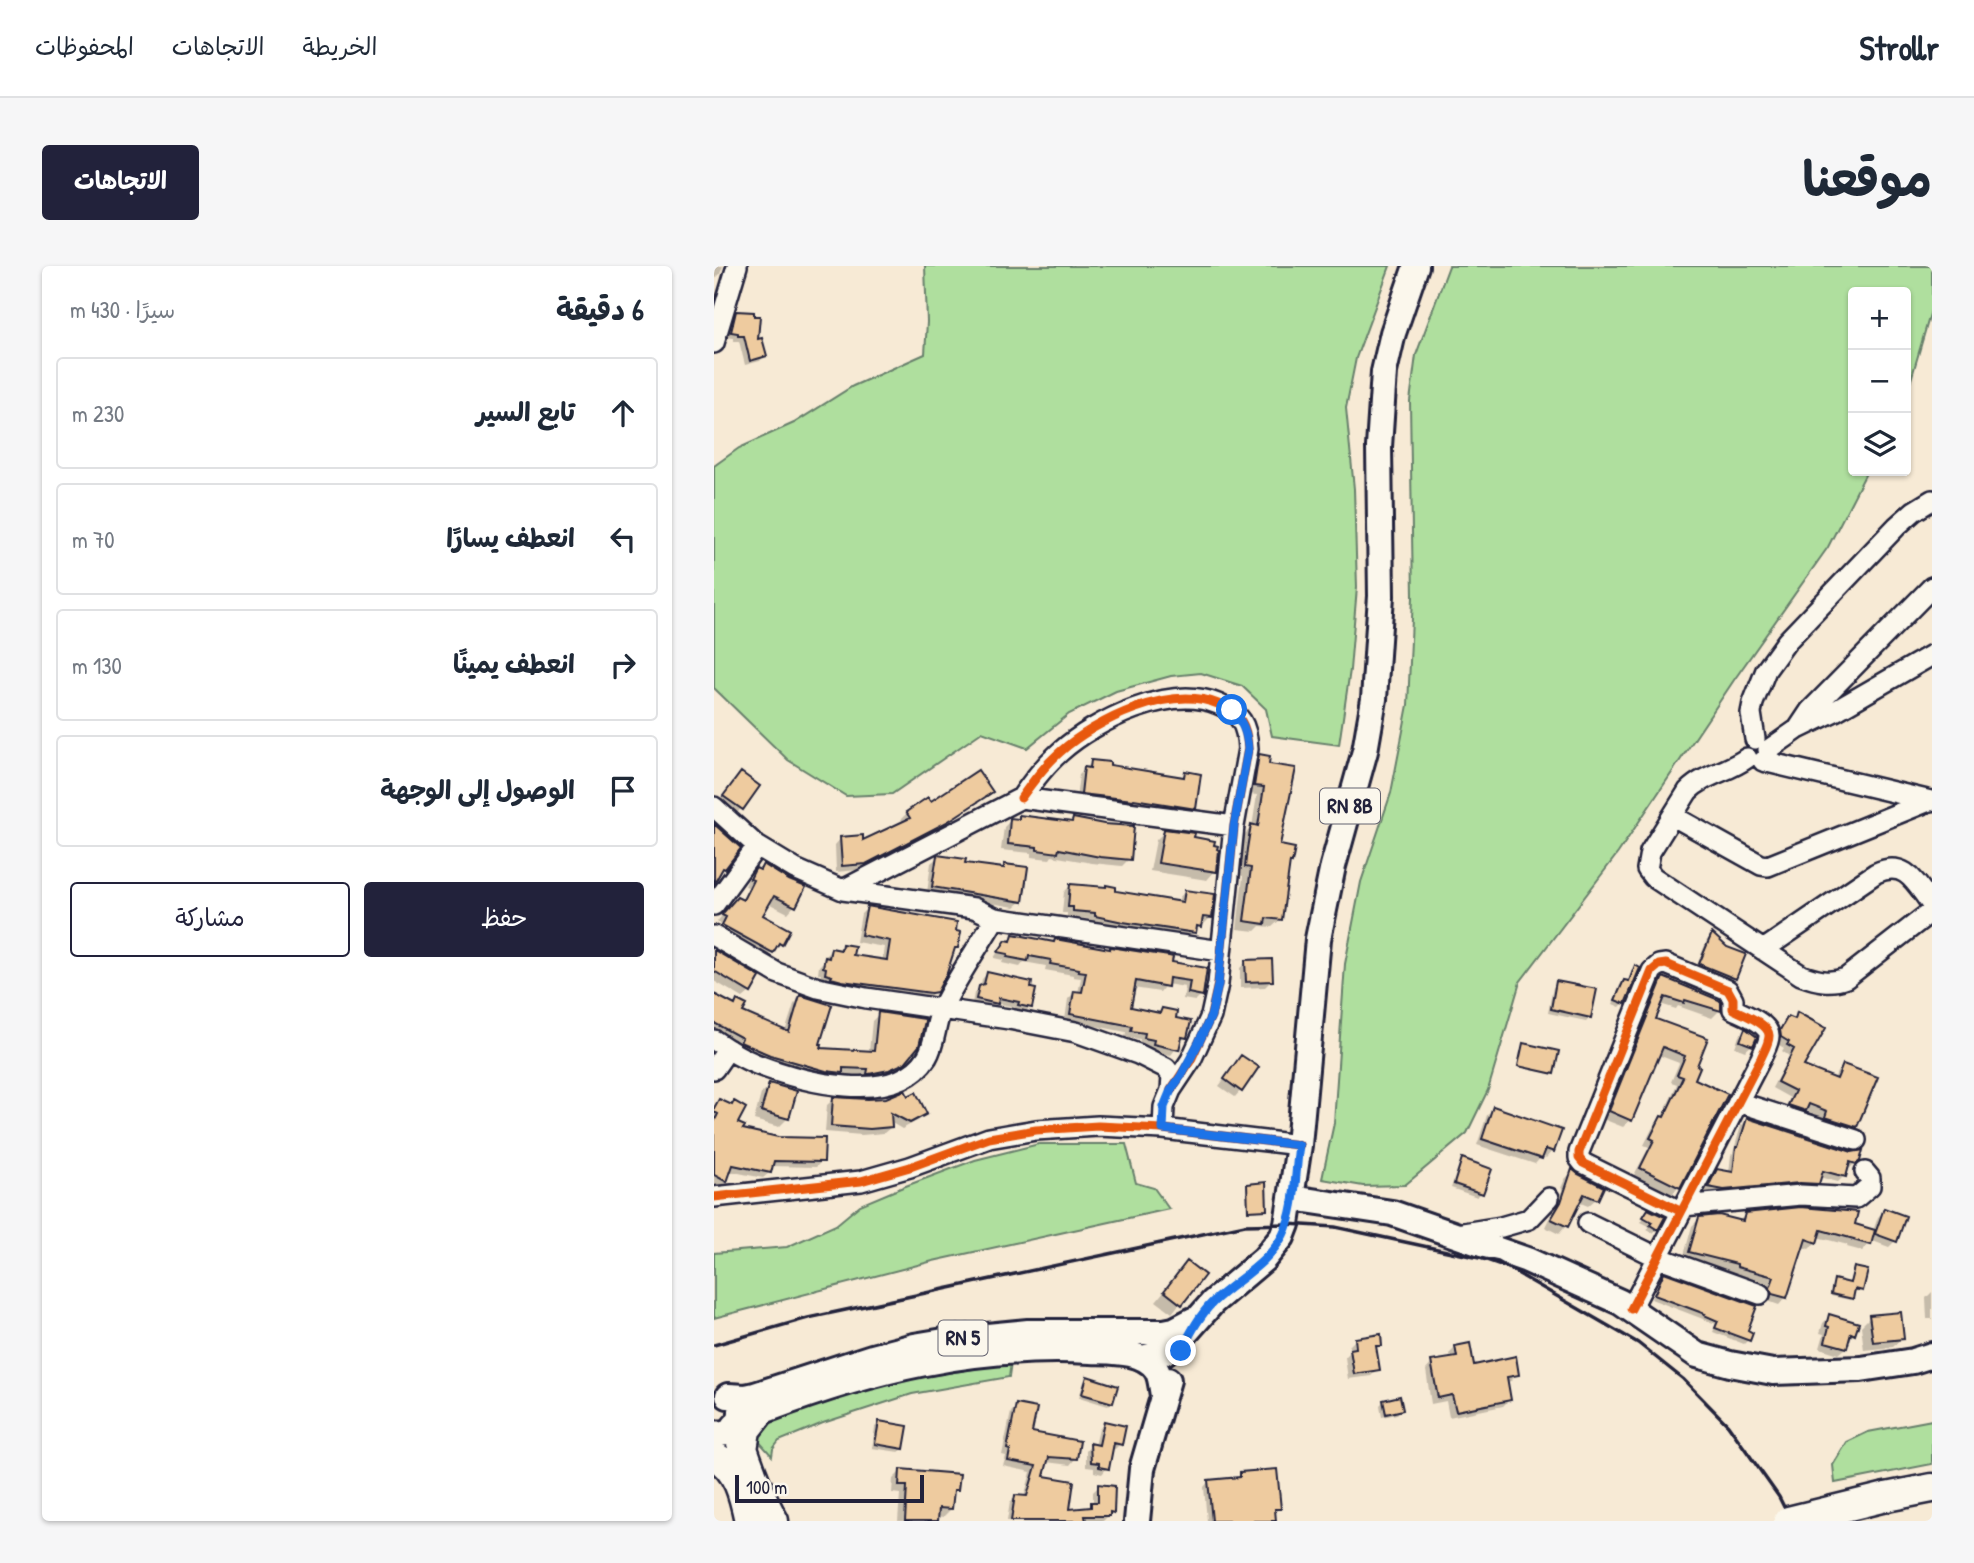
<!DOCTYPE html>
<html lang="ar">
<head>
<meta charset="utf-8">
<style>
	body { margin:0; font-family:"Patrick Hand","Playpen Sans Arabic",sans-serif; background:#f6f6f7; color:#1f2937; direction:rtl }
	.controls { position:absolute; right:21px; top:21px; display:grid; overflow:hidden; border-radius:7px; box-shadow:0 2px 5px #0004 }
	.controls button { width:63px; height:63px; display:grid; place-items:center; padding:0; border:0; border-bottom:2px solid #e0e1e3; background:#fff; color:#1f2937; font:35px sans-serif }
	.scale { position:absolute; left:21px; bottom:18px; width:189px; box-sizing:border-box; padding-left:7px; border:4px solid #22223b; border-top:0; font-size:19px; line-height:24px; white-space:nowrap; color:#22223b; -webkit-text-stroke:5px #fbf7ec; paint-order:stroke }
	.stop { position:absolute; width:21px; height:21px; margin:-16px; border:5px solid #1a73e8; border-radius:50%; background:#fff }
	.stop.end { background:#1a73e8; border-color:#fff; box-shadow:0 2px 7px #0008 }
	.list { margin:0; padding:0; list-style:none }
	h2 { display:flex; justify-content:space-between; align-items:center; height:91px; margin:0; padding:0 28px; font-size:30px }
	h2 small { font-size:23px; font-weight:400; color:#747a83 }
	.list li { display:grid; grid-template-columns:46px 1fr auto; gap:21px; align-items:center; box-sizing:border-box; height:112px; margin:0 14px 14px; padding:0 14px; border:2px solid #e0e1e3; border-radius:7px }
	.list b { display:block; font-size:26px; white-space:nowrap }
	.list em { font-size:23px; font-style:normal; color:#747a83 }
	.actions { display:flex; gap:14px; padding:21px 28px }
	.actions a { flex:1; padding:16px 0; border:2px solid #22223b; border-radius:7px; text-align:center; font-size:24px; color:#22223b }
	.actions .main { background:#22223b; color:#fff }
	.icon { flex:none; width:38px; height:38px; fill:none; stroke:currentColor; stroke-width:2; stroke-linecap:round; stroke-linejoin:round }
	.map { position:relative; flex:none; width:1218px; height:1255px; overflow:hidden; direction:ltr; border-radius:7px }
	header { display:flex; align-items:center; gap:42px; box-sizing:border-box; height:98px; padding:0 35px; background:#fff; border-bottom:2px solid #e0e1e3 }
	header strong { font-size:33px }
	nav { display:flex; gap:38px; margin-inline-start:auto; font-size:24px }
	.intro { display:flex; align-items:center; justify-content:space-between; box-sizing:border-box; height:168px; padding:0 42px }
	h1 { margin:0; font-size:49px }
	.button { padding:18px 32px; border-radius:7px; background:#22223b; color:#fff; font-size:24px; font-weight:700 }
	main { display:flex; gap:42px; padding:0 42px }
	aside { flex:1; background:#fff; border-radius:7px; box-shadow:0 2px 5px #0004 }
	.map>svg:first-child { display:block }
	.green { fill:#afdf9e; stroke:#68806c; stroke-width:2 }
	.shadow { fill:#0003; fill-rule:evenodd }
	.building { fill:#eecb9f; stroke:#22223b; stroke-width:2 }
	.lines { fill:none; stroke-linecap:round; stroke-linejoin:round }
	.minor-casing { stroke:#22223b; stroke-width:24 }
	.major-casing { stroke:#22223b; stroke-width:30 }
	.highway-casing { stroke:#22223b; stroke-width:33 }
	.minor { stroke:#fbf7ec; stroke-width:19 }
	.major { stroke:#fbf7ec; stroke-width:24 }
	.highway { stroke:#fbf7ec; stroke-width:28 }
	.rail { stroke:#22223b; stroke-width:3.5 }
	.highway-bridge-casing { stroke:#22223b; stroke-width:33; stroke-linecap:butt }
	.highway-bridge { stroke:#fbf7ec; stroke-width:28 }
	.cycleway-casing { stroke:#fbf7ec; stroke-width:13 }
	.cycleway { stroke:#e8590c; stroke-width:9 }
	.route { stroke:#1a73e8; stroke-width:9 }
	.labels { text-anchor:middle; stroke-width:7; stroke-linejoin:round; paint-order:stroke }
	.shield { fill:#fbf7ec; stroke:#636270; stroke-width:2 }
	.shield-label { font-size:21px; font-weight:bold; fill:#22223b }
</style>
</head>
<body>
<header>
<strong>Strollr</strong>
<nav><a>الخريطة</a><a>الاتجاهات</a><a>المحفوظات</a></nav>
</header>
<div class="intro"><h1>موقعنا</h1><a class="button">الاتجاهات</a></div>
<main>
<div class="map">
<svg width="1218" height="1255" viewBox="0 0 1218 1255">
	<rect width="100%" height="100%" fill="#f7ead5"/>
	<filter id="ink" filterUnits="userSpaceOnUse"><feTurbulence type="fractalNoise" baseFrequency=".0143" numOctaves="2"/><feDisplacementMap in="SourceGraphic" scale="14" xChannelSelector="R" yChannelSelector="G"/><feConvolveMatrix kernelMatrix="1 2 1 2 8 2 1 2 1" color-interpolation-filters="sRGB"/></filter>
	<g filter="url(#ink)">
		<path class="green" d="M211 0H676L642 92 632 142 640 223 643 321 636 404 625 479 558 470 552 443 528 420 487 407 457 410 402 425 355 448 313 482 268 466 178 528 132 530 74 494 0 422V200L25 182 80 157 139 120 211 88 213 56Z
			M735 0H1218V41L1192 131V26H1139V205H1153L1114 281 1020 414 904 587 806 716 774 824 753 867 691 919 649 920 608 913 620 857 631 698 647 616 677 527 694 439 699 331 696 135 702 89Z
			M325 878H412L422 917 440 922 455 943 219 995 0 1052V987L73 981 122 959 146 939 189 921 261 894Z
			M297 1097 295 1111 198 1128 109 1157 65 1175 59 1183 58 1190 42 1172 53 1158 101 1139 145 1126 183 1115Z
			M1218 1154V1198L1121 1217 1119 1199 1133 1176 1154 1166Z"/>
		<path class="shadow" d="M0 0H9L6 8 1 13Z
			M23 47 51 89 46 95 31 99 25 75H19V72L12 71 17 52Z
			M546 490 564 580 577 596 574 598 567 653 558 661 546 660 541 665 523 663 529 610 524 609 530 569 538 561 543 529 533 528 538 499Z
			M378 496 394 501 467 512 472 507 480 542 474 548 362 533 365 509Z
			M21 515 44 521 21 550 4 537Z
			M277 526 271 532 225 562 144 604 122 606 121 579 127 572 148 577 189 557 187 553 193 547 216 537Z
			M306 550 356 557 359 554 415 593 408 600 378 597 338 590 336 593 317 591V587L287 584 290 561 297 554 301 555Z
			M451 565 501 605 493 614 436 605 442 574Z
			M224 591 249 599 287 603 291 600 308 635 301 641 213 627 217 597Z
			M49 600 80 640 74 647 54 637 46 650 66 677 51 692 2 666 7 658 3 656 16 639 27 635 34 621 31 620 34 613Z
			M357 619 464 637 465 632 471 625 497 651 490 658 486 657 473 673 375 656 376 653 353 651V647H348L350 626Z
			M153 642 242 682 238 686 221 724 214 732 112 718 105 715 107 708H104L105 700 109 696 110 691 117 684 123 685 128 680 137 691 168 695 170 681 142 676 147 648Z
			M998 669 1020 712 1015 717 981 704 993 674Z
			M299 670 491 703 487 729 481 735 469 733 471 721 452 718 446 726 419 722 415 743 444 748 448 743 460 753 471 771 457 789 434 784 435 780 425 778 426 773 411 771 412 766 351 754 354 733 360 727H364L367 712 359 711V709L331 704 332 700 310 696 306 701 288 697 289 694 280 692 286 682Z
			M0 686 36 726 29 732 0 715Z
			M532 696 557 715 551 721 526 722V702Z
			M922 702 910 737 906 741 899 738 906 719 910 716 913 717 918 705Z
			M273 708 316 741 311 746 300 744 301 741 282 737 277 742 258 738 260 727 266 722 268 713Z
			M949 714 1004 735 1005 745 998 752 964 740 962 743 946 738 940 754 981 801 965 921 958 928 920 909 935 881 930 879 940 859 948 851 963 818 957 816 965 797 944 789 916 854 909 861 889 853 942 721Z
			M843 717 876 751 872 755 834 747 839 721Z
			M0 730 19 741 23 736 27 747 71 766 80 738 87 731 105 784 155 786 158 755 165 748 190 795 182 803 167 810 147 814 148 809H125L120 813 48 795 0 767Z
			M1084 748 1087 801 1120 813 1123 806 1130 800 1141 860 1135 867 1106 857 1108 851 1091 844 1084 850 1069 845 1076 832 1058 822 1075 790 1068 785 1070 782 1062 777 1061 771 1068 759 1075 752 1078 754Z
			M1031 764 1038 779 1031 785 1021 781 1025 770Z
			M809 779 839 807 837 808 804 801Z
			M527 791V824L521 831 505 820Z
			M56 819 74 852 65 861 40 854 47 828Z
			M193 832 211 847 205 854 188 863 176 856 177 861 170 867 148 869 111 866 113 839 120 833 154 835Z
			M5 835 27 864 108 895 102 901 57 900 55 907 49 912 15 905 12 916 6 921 0 918V840Z
			M780 842 838 885 832 892 828 890 821 898 763 879 773 849Z
			M1033 854 1144 894 1135 903H1132L1130 910 1124 916 1105 911 1104 917 1097 923 1003 929 989 927 997 911 1004 905 1015 907 1017 889 1019 887 1027 860Z
			M749 894 767 927 763 931 737 922 745 898Z
			M858 906 882 933 874 940 864 936 852 960 845 968 831 961 849 923 847 922 851 913Z
			M1171 944 1181 975 1175 981 1156 974 1155 978 1148 985 1133 981 1134 979 1103 971 1102 976 1095 983 1088 981 1072 1031 1065 1039 1051 1034 1050 1030 1054 1018 969 993 978 960 985 953 1024 956 1032 948 1139 959 1159 965 1164 951Z
			M934 945 943 963 939 967 933 964 935 960 927 956Z
			M473 997 489 1009 458 1047 442 1035Z
			M1140 1002 1148 1024 1146 1026 1139 1024 1136 1034 1117 1030 1120 1017 1135 1019Z
			M950 1008 1032 1064 1034 1074 1030 1078 999 1066 1002 1058 937 1033 946 1012Z
			M1218 1026V1053H1213L1212 1032Z
			M1116 1050 1140 1068 1134 1074 1132 1082 1125 1088 1106 1082 1110 1068 1106 1067 1109 1057Z
			M1156 1051 1188 1072 1179 1081 1150 1084 1147 1060Z
			M642 1073 666 1079 661 1084 664 1103 657 1110 634 1113 631 1091 636 1086 635 1080ZM640 1076H643L642 1091Z
			M742 1081 758 1101 803 1108 797 1115 792 1116 795 1134 789 1140 735 1151 732 1135 717 1138 712 1104 718 1097 736 1094 735 1088Z
			M374 1112 398 1136 394 1140 365 1131 370 1116Z
			M670 1135 687 1144 683 1148 668 1151 666 1139Z
			M303 1140 316 1168 361 1193 356 1199 332 1196 327 1212 354 1245 372 1243 379 1237V1226L385 1220 398 1246 389 1255H293L296 1236 302 1230 310 1231 317 1206 289 1200 292 1190 288 1189 297 1146Z
			M165 1157 189 1183 185 1186 158 1182 161 1161Z
			M391 1157 406 1178 401 1183H397L393 1202 388 1208 380 1206V1202L372 1201V1185L377 1179 381 1180 385 1163Z
			M187 1205 243 1223 238 1228 237 1243 229 1251 223 1250V1255H184L186 1228 178 1227 179 1213Z
			M527 1208 565 1242 559 1248 560 1255H493L490 1221 495 1215 521 1213Z"/>
		<path class="building" d="M22 45 40 46V50H46L44 73 48 72 53 90 36 95 30 70H24V67L17 66Z
			M545 488 556 490 555 498 582 502 566 579 581 582 578 597 576 596 568 654 552 652 551 658 530 655 537 602 531 601 533 583 537 558 544 560 550 521 540 520Z
			M377 494 396 496V499L470 511 471 505 487 508 482 543 420 533 419 534 367 528 370 501 376 502Z
			M264 504 279 526 233 556 152 598 128 600 126 571 149 569V574L196 552 192 546 214 531 217 535Z
			M27 506 46 520 29 544 9 530Z
			M305 549 358 556 359 552 390 558 420 560 417 594 386 591 345 583 344 587 323 584V581L294 578 296 552 305 553Z
			M0 558 27 582 11 603 9 602 0 618Z
			M450 563 481 567 480 571 501 575 500 579 504 580 503 583 505 584 503 606 444 597Z
			M223 589 252 593 251 597 290 602V598L314 601 309 636 218 621Z
			M49 598 75 614 92 621 82 641 60 630 49 649 76 664 68 679 65 677 59 687 8 659 12 651 8 649 9 647 23 631 29 634 39 614 36 613 40 605 42 602 46 604Z
			M356 618 392 621V619L402 621V625L469 636 471 624 501 628 498 652 489 651 487 661 483 660 482 667 409 656 381 650V647L359 645V641H354Z
			M153 640 243 656 242 665 247 666 244 682H241L233 707 223 726 217 727 128 715 117 712 118 710 111 708 112 702 109 701 111 691 115 692 117 682 127 684 128 678 141 680 139 689 173 694 176 675 147 669Z
			M998 667 1013 681 1032 688 1022 713 985 698Z
			M299 668 340 676 341 673 396 683V681L455 690 459 691 458 696 493 702 489 730 474 727 476 715 455 712 454 721 422 715 417 741 446 747 448 742 463 745 462 752 477 755 473 772 468 771 465 784 439 778 440 774 430 772 431 767 417 765 418 760 356 748 360 725 368 726 372 706 364 705 365 703 336 698 337 694 315 690 314 695 293 691 294 688 284 686 292 674 297 675Z
			M0 684 46 711 37 727 0 705Z
			M558 693 559 715 532 716 531 694Z
			M921 699 926 702 911 738 901 734 910 714 915 715Z
			M273 706 318 716 317 722 322 723 318 742 304 739 305 736 285 732 284 738 262 733 265 720 270 718Z
			M949 711 1005 734 1007 736V745L971 734 970 737 951 731 942 753 994 772 983 800 986 801 981 813 1014 828 966 922 926 902 940 874 936 872 947 850 950 851 969 811 963 809 971 790 949 781 918 855 895 845Z
			M842 715 883 723 877 752 837 743Z
			M0 728 21 739 23 734 33 739 29 746 75 766 86 729 118 739 106 778H108L107 782 160 785 164 746 211 753V755L205 780 191 797 175 804 155 808H153L154 803 129 802V807L112 805 56 789 26 776 28 772 0 757Z
			M1083 746 1112 762 1090 800 1123 813 1129 798 1164 811 1143 861 1111 851 1113 845 1095 838 1092 845 1074 839 1081 825 1063 816 1080 783 1073 779 1075 776 1067 771 1066 764 1074 750 1081 753Z
			M1031 762 1043 771 1039 780 1026 775Z
			M809 777 845 785 840 808 804 800Z
			M527 789 545 801 528 826 510 813Z
			M55 817 83 825 75 853 47 845Z
			M191 824 194 830 202 826 213 848 196 857 177 847 178 861 156 863 117 860 119 831 154 833 172 832Z
			M5 833 18 839 20 835 32 842 24 857 31 860 29 863 64 871 111 872 110 896 60 895 57 907 19 899 13 916 0 909V856L4 848 0 846V842Z
			M779 840 848 864 840 886 832 883 828 893 768 873Z
			M1033 852 1138 886 1149 884 1146 895 1142 898 1136 896 1132 911 1109 905 1105 918 1086 917 1010 924 994 921 1003 903 1019 906 1022 881H1024Z
			M748 892 778 903 769 928 740 918Z
			M858 903 864 908 890 921 884 934 870 928 854 961 837 953 847 936Z
			M552 916 553 944 534 945 533 918Z
			M1087 941 1144 946 1141 958 1161 964 1157 979 1139 974 1140 973 1107 964 1103 977 1092 973 1073 1032 1058 1028 1056 1022 1060 1011 1023 1001V998L975 986 985 951 1005 949 1029 955 1031 947Z
			M1170 942 1192 950 1183 976 1161 968Z
			M934 943 951 951 944 964 936 959 938 956 929 951Z
			M473 995 491 1009 468 1039 450 1025Z
			M1140 1001 1154 1004 1149 1025 1141 1023 1139 1033 1117 1028 1120 1013 1136 1017Z
			M950 1006 1043 1040 1034 1064 1039 1067 1036 1075 1001 1062 1004 1055 990 1049 991 1048 940 1029Z
			M1187 1046 1190 1073 1159 1076 1155 1049Z
			M1115 1048 1145 1057 1141 1069 1137 1067 1133 1082 1111 1076 1115 1061 1112 1060Z
			M667 1068 668 1080H662L666 1104 640 1108 636 1083 642 1082 641 1072Z
			M756 1077 760 1099 802 1090 805 1109 793 1111 797 1134 742 1145 738 1129 724 1132 717 1095 743 1091 741 1080Z
			M373 1110 404 1120 399 1137 368 1128Z
			M686 1130 689 1144 672 1148 669 1134Z
			M302 1138 323 1142 318 1166 366 1175 363 1193 335 1191 330 1210 360 1215 356 1243 377 1241V1236H384V1218L401 1220 400 1247 396 1246V1250H371L372 1255H297L301 1229 313 1230 322 1200 294 1195 296 1184 293 1183Z
			M165 1155 194 1160 190 1183 161 1178Z
			M390 1155 412 1160 408 1179 400 1177 395 1203 385 1201V1197L377 1196 376 1177 385 1179Z
			M186 1203 246 1208 244 1224H240L238 1243 225 1242 224 1255H191L193 1220H185Z
			M563 1203 567 1243H561L562 1255H498L494 1214 526 1211V1206Z"/>
		<g class="lines">
			<defs>
				<path id="minor" d="M0 77 23 0
					M1084 463 1096 445 1218 321
					M1041 473 1037 447 1039 437 1052 404 1073 375 1183 260 1200 245 1218 234
					M1054 484 1084 463 1121 445 1218 389
					M1033 492C1014 506 991 508 974 525L936 586 933 603 939 611 1087 709C1103 715 1116 718 1132 712L1218 645
					M1049 495 1217 535
					M307 532C319 515 330 500 346 486 382 454 456 418 504 438 527 447 533 459 534 483L520 560 504 718 497 750 477 794 457 824
					M0 541 43 580 81 603 129 624 260 642 281 652 507 685
					M959 550 1047 599 1054 600 1215 535
					M129 624 307 532 520 560
					M0 639 43 580
					M0 670 63 707 104 722 152 732 295 753 362 766 424 788 452 802 458 810 457 824 450 841 449 863
					M1049 684 1162 607C1192 593 1202 618 1218 639
					M0 774C13 783 27 792 42 798 86 815 181 842 213 791 222 776 221 756 229 740 244 710 264 682 281 652
					M0 803 14 783
					M1024 836 1142 874
					M0 931 147 915 196 901 275 872 322 864 384 860 449 863 585 879
					M969 940 1087 929 1142 932 1156 920V912L1151 906
					M874 957 943 991 1046 1028
					M743 968 787 961 815 953 835 932
					M917 1043 1047 792C1050 785 1055 777 1055 770 1056 758 1029 748 1019 743V733L1014 724 952 698 945 699 938 705 865 886V892L869 897 966 945"/>
				<path id="major" d="M578 932 678 947 813 994 906 1036 983 1089 1016 1098 1059 1106 1147 1103 1199 1095 1218 1089
					M428 1092 451 1086 462 1078 499 1036 550 993 568 971 573 958 585 879 604 673 619 600 651 485 660 433 667 330 665 181 670 106 679 67 702 0
					M14 1130 32 1131 41 1129 158 1091 200 1080 242 1073 314 1066H450L460 1064 479 1054
					M52 1144C160 1103 261 1079 377 1085 398 1086 428 1084 442 1103 447 1110 447 1120 449 1129
					M0 1167C16 1170 27 1161 27 1145
					M423 1255 428 1203 454 1114"/>
				<path id="highway" d="M22 1161C32 1193 43 1225 60 1255
					M29 1184 32 1164 46 1146
					M0 1190C24 1202 30 1231 35 1255
					M1172 1231 1218 1222"/>
			</defs>
			<use href="#minor" class="minor-casing"/>
			<use href="#major" class="major-casing"/>
			<use href="#highway" class="highway-casing"/>
			<use href="#minor" class="minor"/>
			<use href="#major" class="major"/>
			<use href="#highway" class="highway"/>
			<path class="rail" d="M0 1079 94 1052 531 959 573 958 621 961 784 996 924 1077 969 1113 1014 1159 1065 1231 1077 1255"/>
			<defs>
				<path id="highway-bridge" d="M1074 1255 1172 1231"/>
			</defs>
			<use href="#highway-bridge" class="highway-bridge-casing"/>
			<use href="#highway-bridge" class="highway-bridge"/>
			<defs>
				<path id="cycleway" d="M307 532C319 515 330 500 346 486 382 454 456 418 504 438 527 447 533 459 534 483L520 560 504 718 497 750 477 794 457 824
					M0 931 147 915 196 901 275 872 322 864 384 860 449 863 585 879
					M917 1043 1047 792C1050 785 1055 777 1055 770 1056 758 1029 748 1019 743V733L1014 724 952 698 945 699 938 705 865 886V892L869 897 966 945"/>
			</defs>
			<use href="#cycleway" class="cycleway-casing"/>
			<use href="#cycleway" class="cycleway"/>
		</g>
	</g>
	<g class="lines" filter="url(#ink)">
		<path class="route" d="M467 1085C476 1068 485 1050 499 1036 522 1014 554 998 569 969 582 943 581 908 585 879L449 863 450 841 457 824 467 810 485 776 497 750 504 719 520 560 534 483C533 466 529 457 518 444"/>
	</g>
	<g class="labels">
		<g class="shield">
			<rect x="606" y="522.5" width="60" height="35" rx="5"/>
			<rect x="224.5" y="1054.5" width="49" height="35" rx="5"/>
		</g>
		<g class="shield-label">
			<text x="636" y="547">RN 8B</text>
			<text x="249" y="1079">RN 5</text>
		</g>
	</g>
</svg>
<div class="controls">
<button>+</button>
<button>−</button>
<button><svg class="icon" aria-label="layers" viewBox="0 0 24 24"><path d="M12 4l9 5-9 5-9-5zM3 14l9 5 9-5"/></svg></button>
</div>
<div class="scale">100 m</div>
<div class="stop" style="left:518px;top:444px"></div>
<div class="stop end" style="left:467px;top:1085px"></div>
</div>
<aside>
<h2>6 دقيقة<small>سيرًا · 430 m</small></h2>
<ul class="list">
<li><svg class="icon" aria-label="ahead" viewBox="0 0 24 24"><path d="M12 20V5M6 11l6-6 6 6"/></svg><div><b>تابع السير</b></div><em>230 m</em></li>
<li><svg class="icon" aria-label="left" viewBox="0 0 24 24"><path d="M17 20v-9H6M10 6l-5 5 5 5"/></svg><div><b>انعطف يسارًا</b></div><em>70 m</em></li>
<li><svg class="icon" aria-label="right" viewBox="0 0 24 24"><path d="M7 20v-9h11M14 6l5 5-5 5"/></svg><div><b>انعطف يمينًا</b></div><em>130 m</em></li>
<li><svg class="icon" aria-label="arrive" viewBox="0 0 24 24"><path d="M6 21V4h12l-3 4 3 4H6"/></svg><div><b>الوصول إلى الوجهة</b></div></li>
</ul>
<div class="actions"><a class="main">حفظ</a><a>مشاركة</a></div>
</aside>
</main>
</body>
</html>
